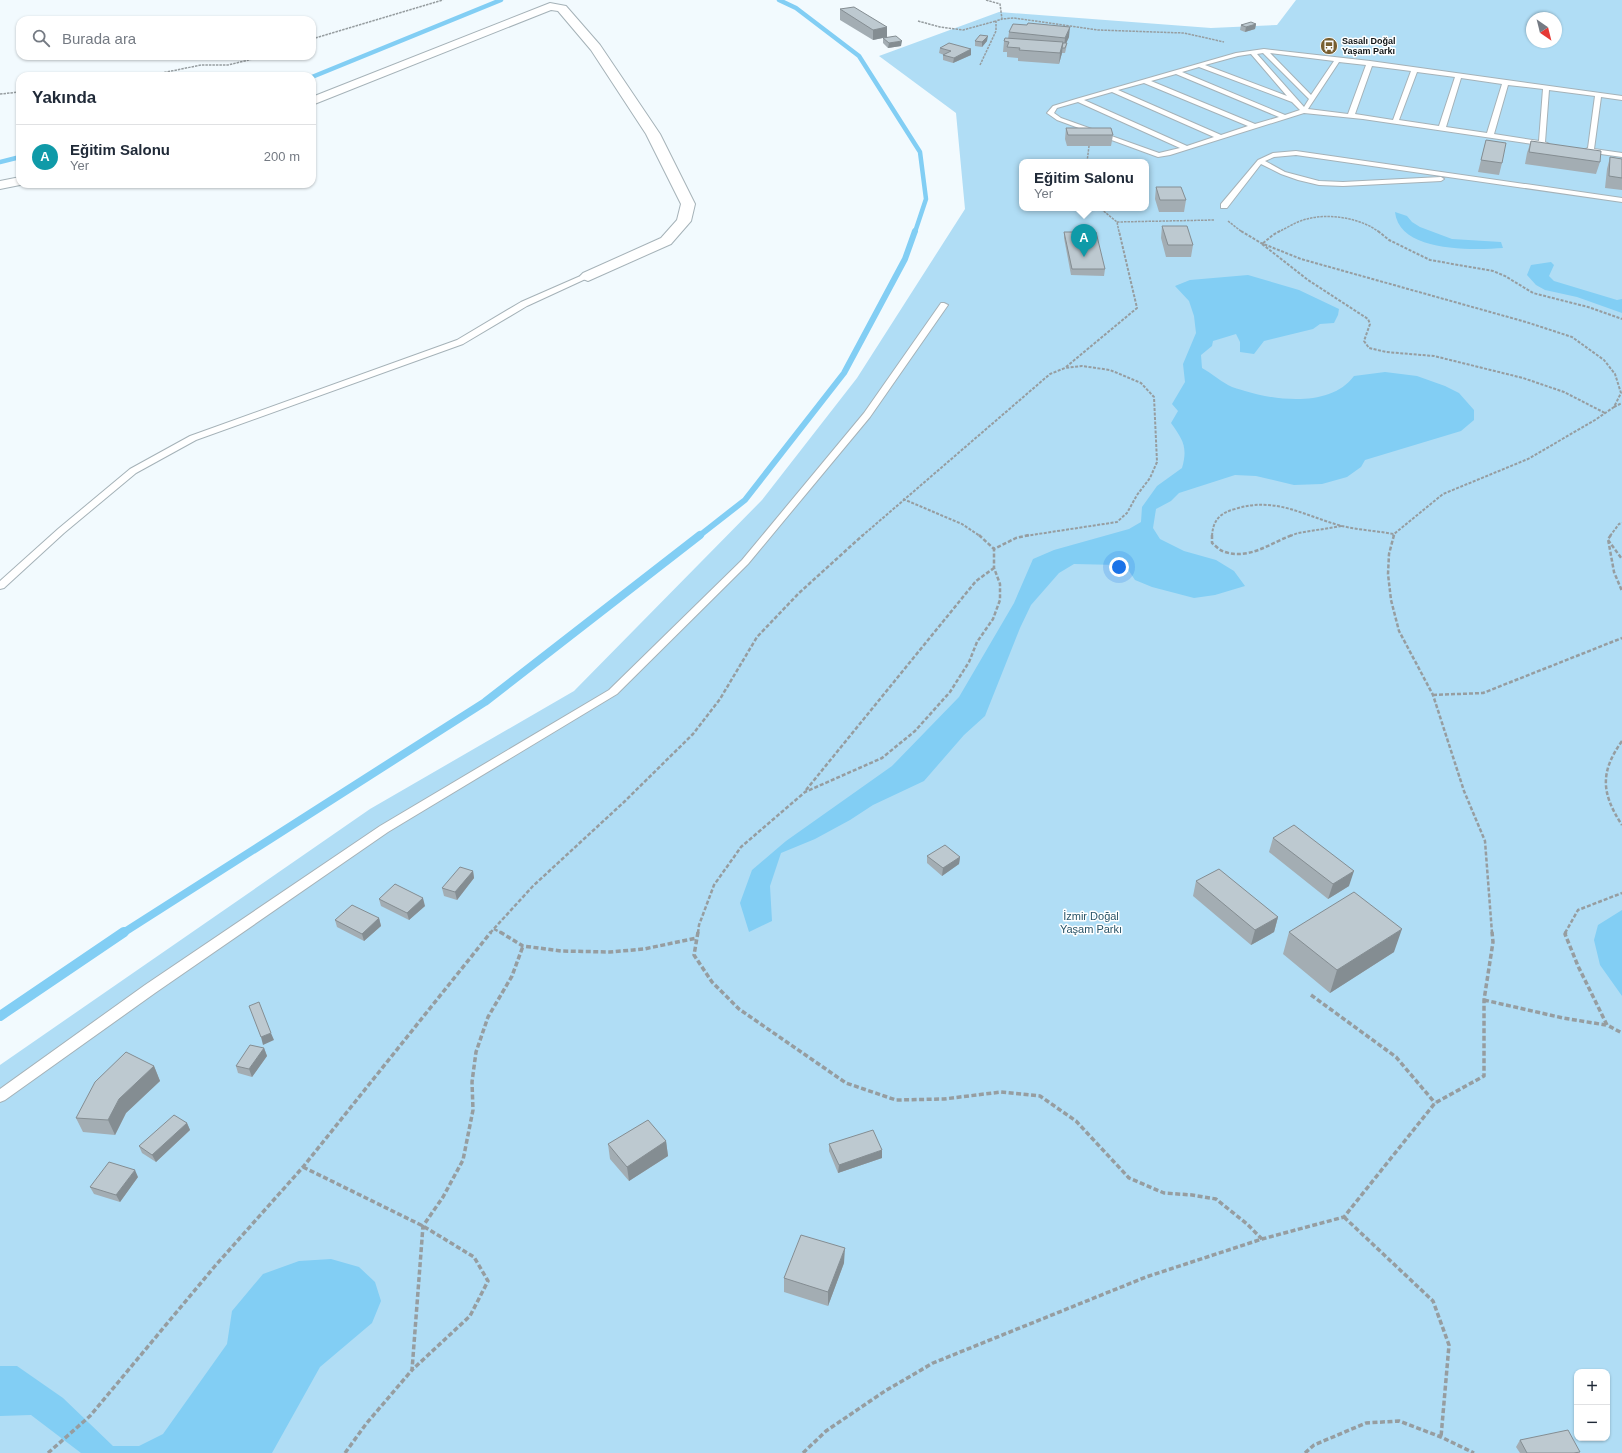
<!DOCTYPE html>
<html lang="tr">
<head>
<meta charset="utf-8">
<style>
	body { margin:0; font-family:Helvetica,sans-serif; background:#f6f6f7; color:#1f2937 }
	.controls { position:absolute; right:12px; bottom:12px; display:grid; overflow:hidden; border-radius:8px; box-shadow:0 1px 3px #0004 }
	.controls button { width:36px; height:36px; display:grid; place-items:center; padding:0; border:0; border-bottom:1px solid #e0e1e3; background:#fff; color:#1f2937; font:20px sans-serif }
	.compass { position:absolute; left:1526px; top:12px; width:36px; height:36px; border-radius:50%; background:#fff; box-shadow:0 1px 3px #0004; rotate:145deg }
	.you { position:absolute; left:1119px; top:567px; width:14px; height:14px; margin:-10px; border:3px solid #fff; border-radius:50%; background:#1a73e8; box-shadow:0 0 0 6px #1a73e833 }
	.badge { display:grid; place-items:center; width:26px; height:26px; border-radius:50%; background:#7c3aed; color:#fff; font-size:13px; font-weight:700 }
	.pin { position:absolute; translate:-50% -33px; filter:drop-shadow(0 1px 2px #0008) }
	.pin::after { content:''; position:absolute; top:21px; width:14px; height:12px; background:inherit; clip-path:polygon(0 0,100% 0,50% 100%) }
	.popup { position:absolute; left:1019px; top:159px; width:130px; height:52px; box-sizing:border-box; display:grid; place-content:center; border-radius:8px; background:#fff; filter:drop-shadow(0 1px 3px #0005); font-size:13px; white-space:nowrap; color:#747a83 }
	.popup b { font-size:15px; color:#1f2937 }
	.popup::after { content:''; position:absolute; left:50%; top:100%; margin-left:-8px; border:8px solid transparent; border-top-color:#fff }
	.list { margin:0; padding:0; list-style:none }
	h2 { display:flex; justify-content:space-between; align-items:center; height:52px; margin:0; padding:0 16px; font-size:17px }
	h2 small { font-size:13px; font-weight:400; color:#747a83 }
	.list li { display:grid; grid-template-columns:26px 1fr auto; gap:12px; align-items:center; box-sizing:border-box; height:64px; padding:0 16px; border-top:1px solid #e0e1e3 }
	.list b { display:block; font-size:15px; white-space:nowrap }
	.list p { margin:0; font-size:13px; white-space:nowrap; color:#747a83 }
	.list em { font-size:13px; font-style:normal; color:#747a83 }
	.icon { flex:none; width:22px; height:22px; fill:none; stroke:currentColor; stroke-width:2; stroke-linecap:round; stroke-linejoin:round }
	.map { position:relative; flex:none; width:1622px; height:1453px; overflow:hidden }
	.search { position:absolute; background:#fff; box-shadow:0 1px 3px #0004; left:16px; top:16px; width:300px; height:44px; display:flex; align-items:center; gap:10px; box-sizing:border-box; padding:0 14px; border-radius:12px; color:#747a83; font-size:15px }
	.panel { position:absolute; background:#fff; box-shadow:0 1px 3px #0004; left:16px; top:72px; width:300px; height:116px; border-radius:12px }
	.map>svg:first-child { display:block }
	.green { fill:#b0ddf5; fill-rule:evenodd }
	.water { fill:#82cef4 }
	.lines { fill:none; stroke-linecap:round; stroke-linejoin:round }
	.stream-far3 { stroke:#82cef4; stroke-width:4.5 }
	.stream-far2 { stroke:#82cef4; stroke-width:6 }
	.stream-far1 { stroke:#82cef4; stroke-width:8 }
	.stream { stroke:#82cef4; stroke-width:10 }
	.lane-casing { stroke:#a5b2b8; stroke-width:2 }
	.street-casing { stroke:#a5b2b8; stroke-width:2 }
	.path-far3 { stroke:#969da0; stroke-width:1.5; stroke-dasharray:2.5 1; stroke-linecap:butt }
	.path-far2 { stroke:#969da0; stroke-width:2; stroke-dasharray:3 1.5; stroke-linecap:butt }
	.path-far1 { stroke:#969da0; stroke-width:2.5; stroke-dasharray:4 2; stroke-linecap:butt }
	.path { stroke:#969da0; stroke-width:3.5; stroke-dasharray:5 2.5; stroke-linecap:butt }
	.lane { fill:#fff; fill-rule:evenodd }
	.street { fill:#fff; fill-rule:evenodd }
	.wall { fill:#a3adb3 }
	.shaded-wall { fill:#848d92 }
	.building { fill:#bdc9d0; stroke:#848d92 }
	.labels { text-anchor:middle; stroke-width:3; stroke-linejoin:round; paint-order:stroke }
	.far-poi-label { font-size:9px; font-weight:bold; fill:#101517; stroke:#fff; text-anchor:start }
	.park-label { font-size:11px; fill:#295468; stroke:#fff }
</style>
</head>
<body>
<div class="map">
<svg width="1622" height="1453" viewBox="0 0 1622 1453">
	<rect width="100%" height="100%" fill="#f2fafe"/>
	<path class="green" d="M1296 0H1622V1453H0V1065L370 809 574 691 762 500 857 378 965 209 956 113 879 56 999 12 1211 28 1277 25ZM1532 18H1556V42H1532ZM1022 162H1146V208H1022ZM1577 1372H1607V1438H1577Z"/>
	<path class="water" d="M1395 212 1407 216 1412 222 1420 227 1452 239 1501 242 1503 248C1474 250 1399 253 1395 212Z
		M1551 262 1554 265 1549 276 1554 281 1617 300 1622 299V313L1577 297 1545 290 1536 285 1527 275 1531 265Z
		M1248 275 1299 290 1339 309 1338 315 1334 323 1320 324 1313 329 1264 341 1254 354 1240 352V342L1236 334 1213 341 1212 346 1201 355 1202 368C1211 373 1219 380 1228 385 1233 388 1240 389 1245 391 1278 401 1331 407 1354 376L1385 372 1417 376 1445 386 1459 393 1474 410V420L1461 431 1365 460 1361 467 1347 477 1322 484 1294 485 1256 476 1235 475 1179 493 1171 501 1156 509 1153 528 1160 539 1184 551 1216 560 1234 571 1245 586 1215 595 1194 598 1152 587 1135 580 1129 571 1118 565 1074 564 1059 573 1031 605 1020 628 985 716 964 735 924 781 873 805 850 820 815 839 781 853 770 886 772 921 749 932 740 903 752 870 786 841 892 766 959 697 1014 603 1033 559 1054 550 1129 529 1141 522 1142 507 1157 486 1182 468C1188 447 1183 440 1171 423L1178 411 1172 404 1185 382 1183 364 1196 333 1194 316 1189 301 1175 286 1190 280Z
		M1622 910V996L1600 965 1594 940 1598 925Z
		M331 1259 359 1267 375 1282 381 1301 372 1323 320 1367 272 1453H81L31 1415 0 1416V1366H17L63 1398 113 1446H139L163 1434 227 1344 232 1311 263 1274 299 1261Z"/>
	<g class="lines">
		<path class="stream-far3" d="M779 0 796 8 859 56 920 152 926 199 915 232
			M312 77 501 0
			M0 162 20 157"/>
		<path class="stream-far2" d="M699 536 745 500 844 373 905 259 915 231"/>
		<path class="stream-far1" d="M123 933 485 702 700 535"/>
		<path class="stream" d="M0 1016 124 932"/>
		<defs>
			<path id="lane" d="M1264 49 1370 61 1622 96V100L1601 97 1594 149 1622 153V157L1587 152 1584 150 1588 148 1595 96 1549 90 1545 142 1549 144 1546 146 1363 119 1304 113 1170 155 1158 157 1057 120 1047 113 1053 106 1076 99 1236 53ZM1263 53 1309 99 1304 107 1257 54ZM1270 53 1334 61 1311 95ZM1251 54 1287 96 1205 65 1238 56ZM1339 62 1366 65 1348 114 1308 109ZM1372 66 1411 71 1393 120 1355 114ZM1199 67 1292 102 1300 110 1285 115 1182 72ZM1417 72 1455 77 1439 126 1399 120ZM1176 74 1279 117 1255 124 1151 81ZM1461 78 1502 84 1487 133 1446 127ZM1144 83 1248 126 1221 135 1118 90ZM1508 85 1543 89 1539 141 1494 134ZM1112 92 1214 137 1187 146 1084 100ZM1078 102 1180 148 1159 153 1061 118 1054 113 1057 108Z
				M1296 151 1622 198V202L1296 155 1274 157 1265 161 1285 172 1319 181 1343 182 1441 177 1444 179 1441 181 1343 186 1319 185 1298 180 1281 174 1261 164 1227 208H1221V204L1258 160 1273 153Z
				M585 274H591L592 276 527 306 463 344 196 440 136 473 64 533 4 588 0 589V581L58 529 130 469 190 436 457 340 521 302Z
				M941 303H944L948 305 870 417 748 564 617 694 388 832 155 993 5 1100 0 1102V1089L145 985 380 826 609 690 742 560 864 413Z"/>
			<path id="street" d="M550 3 566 6 600 45 660 134 695 204 691 221 671 244 588 281 583 279 580 276 583 273 661 238 677 220 681 204 646 134 591 50 558 11 551 10 312 105V97Z
				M20 177V184H25L0 189V181Z"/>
		</defs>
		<use href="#lane" class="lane-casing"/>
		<use href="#street" class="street-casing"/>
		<path class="path-far3" d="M986 0 1000 4 1002 19 1014 18 1098 30 1184 33 1224 42
			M918 21 940 27 963 30 996 21
			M312 39 443 0
			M980 65 996 31V21L1002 19
			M147 76 201 65H228L265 56
			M0 94 20 92
			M1087 162 1089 146
			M1101 209 1117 222 1119 232
			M1228 221 1242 232
			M1117 222 1214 220
			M1278 232C1287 228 1297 221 1307 219 1329 213 1361 218 1379 232"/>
		<path class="path-far2" d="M1241 231 1261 243 1301 259 1526 322 1572 337 1604 360 1615 374 1621 393 1614 407 1595 420 1528 459 1443 494 1394 534 1393 536
			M1280 231 1273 235 1262 244 1308 280 1368 319 1370 324 1364 341 1369 348 1386 352 1434 356 1523 378 1564 392 1605 413
			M1378 231 1389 240 1430 260 1493 271 1505 276 1533 293 1588 307 1622 319
			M1066 367 1137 308 1119 231
			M1614 407 1622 403
			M903 499 962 524 980 536
			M862 536 1050 374 1065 368 1082 366 1110 370 1141 383 1154 397 1157 462 1150 478 1137 495 1127 513 1117 522 1025 536
			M1212 536C1213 520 1220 513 1235 509 1276 496 1304 516 1342 526 1359 530 1377 531 1394 534
			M1290 536 1298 533 1342 526
			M1610 536 1619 524 1622 523"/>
		<path class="path-far1" d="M979 535 994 549
			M1212 535V543C1216 546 1220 551 1225 552 1249 560 1271 543 1292 535
			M1394 535 1389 554 1388 574 1391 600 1399 631 1433 695 1464 791 1485 841 1492 933
			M1611 535 1608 539 1614 572 1622 591
			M1608 540 1622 559
			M1433 695 1483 693 1622 638
			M1622 741C1600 772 1601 793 1622 825
			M806 790 976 581 994 568
			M494 929 502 933
			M490 933 533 886 624 802 693 734 720 699 757 637 799 593 863 535
			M698 933 699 925 714 885 741 847 805 792 882 758 915 731 950 692 969 662 977 642 993 619 1000 600V584L994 568V549L1016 538 1029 535
			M1565 933 1578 910 1622 893"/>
		<path class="path" d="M500 932 523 946 561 951 610 952 644 949 697 938
			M698 932 694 955 712 982 739 1009 846 1083 896 1100 944 1099 1001 1092 1040 1096 1076 1121 1129 1178 1164 1193 1192 1195 1216 1199 1247 1224 1262 1239
			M1566 932 1565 934 1578 966 1607 1025 1622 1033
			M1311 995 1396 1057 1435 1103
			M1484 1000 1563 1018 1606 1025
			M303 1167 423 1226 474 1257 488 1281 470 1316 412 1370
			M1344 1217 1433 1301 1449 1345 1441 1437
			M48 1453 90 1416 215 1266 303 1167 491 932
			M345 1453 366 1424 412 1370 423 1226 443 1197 463 1160 473 1110 472 1082 476 1052 488 1017 512 976 523 946
			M803 1453 826 1431 885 1391 933 1363 1146 1277 1262 1239 1344 1217 1435 1103 1484 1076V1000L1493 942 1492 932
			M1305 1453 1314 1445 1366 1423 1399 1421 1441 1437 1474 1453"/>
		<use href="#lane" class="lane"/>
		<use href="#street" class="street"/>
	</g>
	<path class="wall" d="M840 9 887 27V37L901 46 888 48 883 43V38L873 40 840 20Z
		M1256 24 1255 29 1245 32 1240 30 1241 25Z
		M1009 32 1069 37 1066 43H1067L1066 49 1065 53H1062L1059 64 1018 61V58L1007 57V52H1003L1004 41 1008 39Z
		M975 41H987L982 47 975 46Z
		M940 48 971 55 953 63 943 60V55H944L939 53Z
		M1066 128 1113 135 1111 146H1067L1065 139Z
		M1486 140 1502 163 1499 175 1478 172Z
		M1531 141 1600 162 1596 174 1525 164 1527 153Z
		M1610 157 1622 159V190L1605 188 1607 169Z
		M1156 187 1186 200 1184 212H1159L1155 199Z
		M1060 208H1137V210L1061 209Z
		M1162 226 1193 245 1191 257H1166L1161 238Z
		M1064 232 1105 269 1104 276 1071 275 1064 238Z
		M1273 838 1349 886 1328 899 1269 852Z
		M927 856 960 857 959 864 942 876 927 863Z
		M473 871 474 878 457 900 444 896 442 888Z
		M1196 881 1278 917 1274 932 1251 945 1193 896Z
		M379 899 425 906 409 920 381 906Z
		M379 918 381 926 364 941 337 927 335 920Z
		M1289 932 1394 952 1330 993 1283 954Z
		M264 1048 267 1056 252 1077 238 1073 236 1066Z
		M154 1066 160 1081 126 1113 115 1135 83 1132 76 1118Z
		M187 1123 190 1130 156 1162 142 1153 139 1146Z
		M666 1141 668 1156 629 1181 610 1159 608 1144Z
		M829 1144 882 1158 838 1173 829 1151Z
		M138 1177 120 1202 94 1194 90 1187Z
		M844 1263 828 1306 784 1292V1278Z
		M1520 1440 1579 1453H1520L1516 1447Z"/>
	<path class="shaded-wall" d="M1256 24 1255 29 1245 32 1246 27Z
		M887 27V37L873 40V30Z
		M1070 27 1069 37 1064 48 1065 38Z
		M988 36 987 41 982 47V42Z
		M902 41 901 46 888 48 889 43Z
		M1063 42 1062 53 1059 64 1060 53Z
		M971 49V55L953 63 954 58Z
		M960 857 959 864 942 876 943 868Z
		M473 871 474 878 457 900 455 892Z
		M1354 871 1349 886 1328 899 1333 884Z
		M423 898 425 906 409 920 407 913Z
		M1278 917 1274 932 1251 945 1255 930Z
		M379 918 381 926 364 941 362 934Z
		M1402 929 1394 952 1330 993 1337 970Z
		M271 1033 274 1040 263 1045 261 1037Z
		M264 1048 267 1056 252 1077 249 1069Z
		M154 1066 160 1081 126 1113 115 1135 108 1120 119 1099Z
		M187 1123 190 1130 156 1162 152 1155Z
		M666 1141 668 1156 629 1181 627 1167Z
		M882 1150V1158L838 1173 839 1165Z
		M135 1170 138 1177 120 1202 116 1195Z
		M845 1248 844 1263 828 1306V1292Z"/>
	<path class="building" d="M854 7 887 27 873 30 840 9Z
		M1251 22 1256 24 1246 27 1241 25Z
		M1028 23 1070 27 1065 38 1009 32 1013 24 1027 25Z
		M980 35 988 36 982 42 975 41Z
		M896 36 902 41 889 43 883 38Z
		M1005 38 1063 42 1060 53 1019 50 1020 48 1007 47 1009 42 1004 41Z
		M949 43 971 49 954 58 943 55 951 51 940 48Z
		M1063 43H1067L1065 48H1062Z
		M1066 128H1111L1113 135H1068Z
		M1486 140 1506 143 1502 163 1481 160Z
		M1531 141 1601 151 1600 162 1529 152Z
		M1610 157 1622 159V178L1609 176Z
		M1156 187H1181L1186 200H1160Z
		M1162 226H1187L1193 245H1168Z
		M1064 232H1096L1105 269H1072Z
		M1294 825 1354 871 1333 884 1273 838Z
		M945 845 960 857 943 868 927 856Z
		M460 867 473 871 455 892 442 888Z
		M1219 869 1278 917 1255 930 1196 881Z
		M395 884 423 898 407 913 379 899Z
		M1354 892 1402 929 1337 970 1289 932Z
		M352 905 379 918 362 934 335 920Z
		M259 1002 271 1033 261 1037 249 1006Z
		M250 1045 264 1048 249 1069 236 1066Z
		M126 1052 154 1066 119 1099 108 1120 76 1118 95 1082Z
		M174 1115 187 1123 152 1155 139 1146Z
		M648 1120 666 1141 627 1167 608 1144Z
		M873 1130 882 1150 839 1165 829 1144Z
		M109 1162 135 1170 116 1195 90 1187Z
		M801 1235 845 1248 828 1292 784 1278Z
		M1568 1430 1580 1452 1574 1453H1527L1520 1440Z"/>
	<defs>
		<symbol id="bus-disc" viewBox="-11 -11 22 22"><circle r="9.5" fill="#775e30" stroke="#fff"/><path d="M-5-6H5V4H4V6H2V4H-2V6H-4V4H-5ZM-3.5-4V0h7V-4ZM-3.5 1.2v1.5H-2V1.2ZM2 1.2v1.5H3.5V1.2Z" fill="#fff"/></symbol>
	</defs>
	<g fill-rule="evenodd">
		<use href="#bus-disc" x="1319" y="36" width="20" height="20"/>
	</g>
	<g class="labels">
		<g class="far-poi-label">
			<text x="1342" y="44">Sasalı Doğal<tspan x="1342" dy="10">Yaşam Parkı</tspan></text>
		</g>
		<g class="park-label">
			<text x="1091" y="920">İzmir Doğal<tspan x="1091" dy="13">Yaşam Parkı</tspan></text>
		</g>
	</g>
</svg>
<div class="controls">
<button>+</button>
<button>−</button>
</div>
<svg class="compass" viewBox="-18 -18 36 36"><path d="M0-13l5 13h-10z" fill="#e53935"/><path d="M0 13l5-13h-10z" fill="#747a83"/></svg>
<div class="you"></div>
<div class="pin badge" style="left:1084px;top:257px;background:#0f9aa8">A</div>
<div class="popup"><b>Eğitim Salonu</b>Yer</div>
<div class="search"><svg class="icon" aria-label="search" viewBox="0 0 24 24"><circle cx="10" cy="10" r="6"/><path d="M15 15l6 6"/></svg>Burada ara</div>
<section class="panel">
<h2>Yakında<small></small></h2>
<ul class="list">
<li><span class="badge" style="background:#0f9aa8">A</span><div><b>Eğitim Salonu</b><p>Yer</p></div><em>200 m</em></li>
</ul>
</section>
</div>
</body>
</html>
